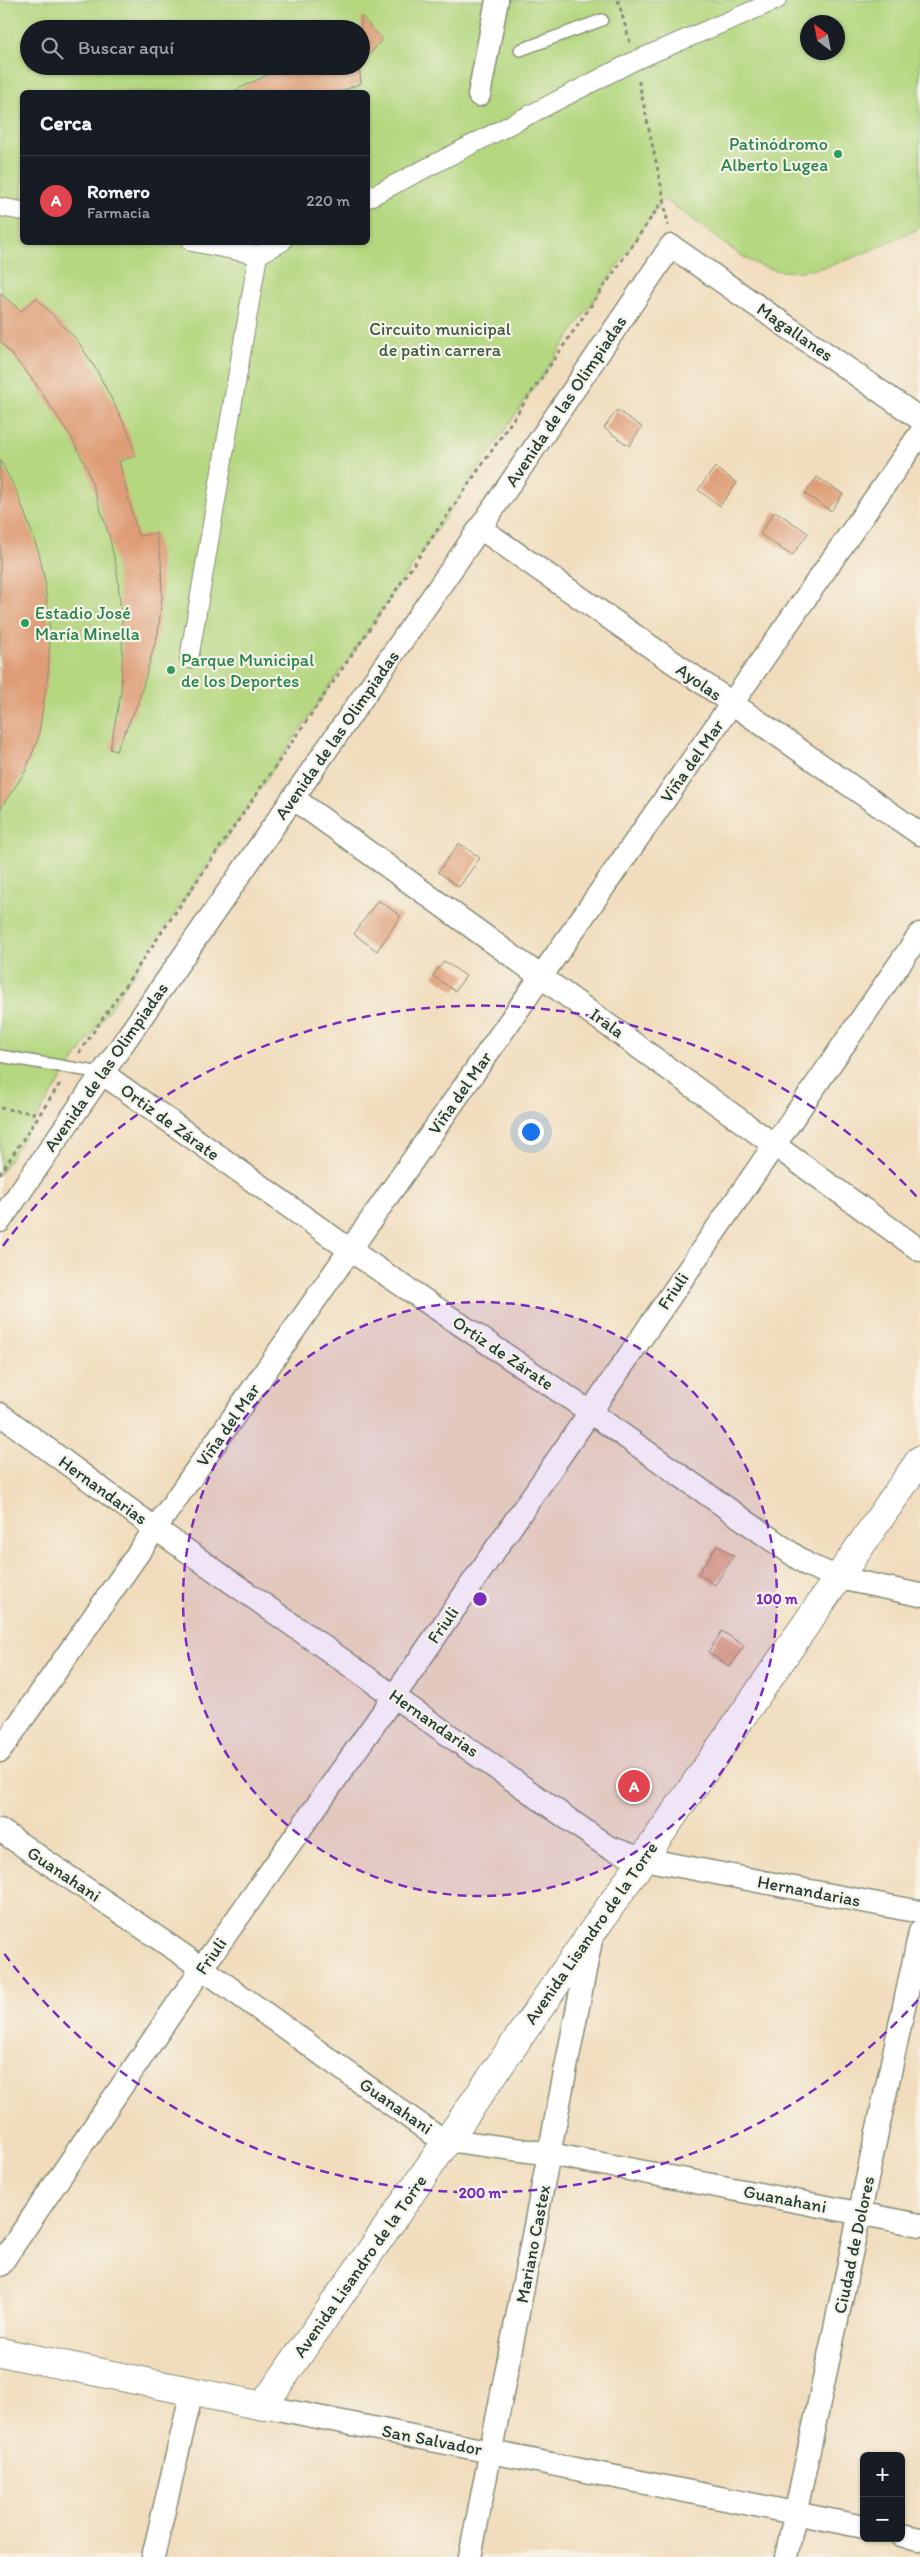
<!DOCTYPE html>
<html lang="es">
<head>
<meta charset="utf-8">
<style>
	body { margin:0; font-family:Itim,sans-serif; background:#20242c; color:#f1f3f6 }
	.controls { position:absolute; right:15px; bottom:15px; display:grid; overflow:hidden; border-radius:8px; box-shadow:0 1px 4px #0004 }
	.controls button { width:45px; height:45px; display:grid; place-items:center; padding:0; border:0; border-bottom:1px solid #363941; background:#171b24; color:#f1f3f6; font:25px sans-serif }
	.compass { position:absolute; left:800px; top:15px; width:45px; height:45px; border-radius:50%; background:#171b24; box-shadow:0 1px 4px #0004; rotate:328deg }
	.you { position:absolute; left:530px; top:1131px; width:18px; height:18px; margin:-12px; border:4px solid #fff; border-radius:50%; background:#1a73e8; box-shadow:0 0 0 8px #1a73e833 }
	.badge { display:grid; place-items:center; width:32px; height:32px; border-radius:50%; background:#7c3aed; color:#fff; font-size:16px; font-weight:700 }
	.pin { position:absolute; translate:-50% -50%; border:2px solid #fff; box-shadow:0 1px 5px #0006 }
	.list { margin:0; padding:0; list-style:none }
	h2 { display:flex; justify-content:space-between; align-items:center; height:65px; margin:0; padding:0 20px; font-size:21px }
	h2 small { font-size:16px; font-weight:400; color:#9ea1a6 }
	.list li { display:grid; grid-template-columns:32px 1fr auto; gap:15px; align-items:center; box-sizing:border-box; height:90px; padding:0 20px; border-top:1px solid #363941 }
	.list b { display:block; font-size:19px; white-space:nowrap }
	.list p { margin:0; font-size:16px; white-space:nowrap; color:#9ea1a6 }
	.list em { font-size:16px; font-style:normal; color:#9ea1a6 }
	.icon { flex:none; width:28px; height:28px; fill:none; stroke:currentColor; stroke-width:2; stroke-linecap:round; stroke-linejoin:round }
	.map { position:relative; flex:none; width:920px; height:2557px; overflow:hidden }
	.search { position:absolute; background:#171b24; box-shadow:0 1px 4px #0004; left:20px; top:20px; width:350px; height:55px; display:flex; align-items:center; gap:12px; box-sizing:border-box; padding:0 18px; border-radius:28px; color:#9ea1a6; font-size:19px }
	.panel { position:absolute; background:#171b24; box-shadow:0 1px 4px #0004; left:20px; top:90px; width:350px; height:155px; border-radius:8px }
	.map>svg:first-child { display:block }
	.green { fill:#b4d77f; stroke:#6a8a5a; fill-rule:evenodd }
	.building { fill:#de9d76 }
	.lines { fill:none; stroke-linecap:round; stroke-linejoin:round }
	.service-casing { stroke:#888d78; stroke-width:14 }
	.pedestrian-casing { stroke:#888d78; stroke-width:20 }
	.minor-casing { stroke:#888d78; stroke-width:25 }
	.tertiary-casing { stroke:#888d78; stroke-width:30 }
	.path { stroke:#888d78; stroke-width:3; stroke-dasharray:4 4; stroke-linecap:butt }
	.service { stroke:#fff; stroke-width:11 }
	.pedestrian { stroke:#fff; stroke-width:18 }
	.minor { stroke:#fff; stroke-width:22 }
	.tertiary { stroke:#fff; stroke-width:28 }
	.ring { fill:none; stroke:#7b2cbf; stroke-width:2.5; stroke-dasharray:9 6 }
	.leisure-dot { fill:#2e9e5b; stroke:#f7f3e8; stroke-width:2 }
	.labels { text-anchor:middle; stroke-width:4.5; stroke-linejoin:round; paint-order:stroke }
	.leisure-label { font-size:18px; fill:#27864d; stroke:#f7f3e8; text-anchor:start }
	.park-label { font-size:18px; fill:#3d5c43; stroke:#f7f3e8 }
	.street-label { font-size:18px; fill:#1f3d34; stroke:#f7f3e8 }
	.centre { fill:#7b2cbf; stroke:#f7f3e8; stroke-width:2.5 }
	.ring-label { font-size:15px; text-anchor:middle; font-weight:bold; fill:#7b2cbf; stroke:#f7f3e8; stroke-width:4.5; stroke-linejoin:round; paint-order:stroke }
</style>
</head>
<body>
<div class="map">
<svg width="920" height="2557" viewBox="0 0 920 2557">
	<rect width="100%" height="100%" fill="#f7f3e8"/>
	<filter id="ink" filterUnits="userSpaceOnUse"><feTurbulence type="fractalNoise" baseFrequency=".02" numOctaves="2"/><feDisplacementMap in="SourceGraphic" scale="10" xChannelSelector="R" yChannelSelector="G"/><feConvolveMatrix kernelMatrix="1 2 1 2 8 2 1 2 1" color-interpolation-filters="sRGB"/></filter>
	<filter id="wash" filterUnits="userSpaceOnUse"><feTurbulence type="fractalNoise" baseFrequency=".0096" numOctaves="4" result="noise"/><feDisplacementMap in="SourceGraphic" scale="20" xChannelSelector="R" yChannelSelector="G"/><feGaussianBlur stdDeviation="1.12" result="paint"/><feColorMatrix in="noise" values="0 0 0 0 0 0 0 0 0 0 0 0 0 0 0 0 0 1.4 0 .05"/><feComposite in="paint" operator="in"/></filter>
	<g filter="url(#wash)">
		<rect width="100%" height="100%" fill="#f1ddbd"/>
		<path class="green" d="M0 0H920V228C870 249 803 291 751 261 720 244 694 217 663 199L69 1068 0 1174ZM808 22H838V52H808ZM29 29H361V66H29ZM22 92H368V242H22Z"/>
		<g id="blocks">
			<path class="building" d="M361 16 382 39 361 66Z
				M286 66H359L361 83 340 92H232Z
				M0 293 21 311 36 298 77 340 97 371 128 431 136 456 119 461 138 536 156 533 161 561 162 597 158 633 138 703 116 751 110 749 121 692 123 633 117 571 109 535 87 468 71 437 33 380 0 341Z
				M617 410 642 427 629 446 604 428Z
				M0 460 17 492 39 553 45 581 50 636 48 674 38 739 25 772 0 809Z
				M715 467 737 483 720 506 698 490Z
				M817 477 843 494 831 511 805 494Z
				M775 511 808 533 792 556 760 534Z
				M459 843 480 858 459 887 438 872Z
				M378 900 401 916 377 951 354 934Z
				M444 961 466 976 455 991 433 976Z
				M717 1545 734 1556 715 1585 698 1574Z
				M722 1631 744 1646 730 1667 708 1652Z"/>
		</g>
	</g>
	<g filter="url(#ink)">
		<use href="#blocks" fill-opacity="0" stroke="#888d78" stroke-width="1"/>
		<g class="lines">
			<defs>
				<path id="service" d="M520 50 602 20
					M0 1056 102 1073"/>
				<path id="pedestrian" d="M368 198 634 61 777 0
					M0 207 22 211
					M192 242 258 255 282 242
					M189 659 258 255"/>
				<path id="minor" d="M479 95 497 0
					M480 528 920 834
					M293 798 920 1250
					M102 1073 350 1250 590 1412 808 1565 839 1578 920 1595
					M0 1221 480 528 671 246 920 419
					M0 1414 156 1529 608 1847 643 1859 920 1912
					M0 1751 920 434
					M0 1830 202 1968 430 2132 448 2140 550 2154 920 2225
					M0 2265 202 1968 395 1695 920 934
					M263 2406 864 2527
					M901 2535 920 2539
					M153 2557 192 2391
					M470 2557 592 1935
					M786 2557 920 1932"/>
				<path id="tertiary" d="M0 2352 263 2406 920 1460"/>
			</defs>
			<use href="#service" class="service-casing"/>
			<use href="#pedestrian" class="pedestrian-casing"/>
			<use href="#minor" class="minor-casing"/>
			<use href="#tertiary" class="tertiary-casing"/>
			<path class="path" d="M618 0 630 43
				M664 200 668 226
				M79 1053 664 199 638 78
				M0 1108 40 1114
				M0 1174 61 1082"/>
			<use href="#service" class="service"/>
			<use href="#pedestrian" class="pedestrian"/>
			<use href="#minor" class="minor"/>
			<use href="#tertiary" class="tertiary"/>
		</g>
	</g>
	<circle cx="480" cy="1599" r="297" fill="#7b2cbf" fill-opacity=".12"/>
	<g class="ring">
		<circle cx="480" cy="1599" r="297"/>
		<path d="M918 2000A594 594 0 0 1 3 1952M3 1246A594 594 0 0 1 918 1198"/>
	</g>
	<g class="leisure-dot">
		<circle cx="838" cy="154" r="5"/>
		<circle cx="25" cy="623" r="5"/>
		<circle cx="171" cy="670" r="5"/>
	</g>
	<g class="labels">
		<g class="leisure-label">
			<text x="828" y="150" text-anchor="end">Patinódromo<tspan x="828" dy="21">Alberto Lugea</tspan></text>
			<text x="35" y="619">Estadio José<tspan x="35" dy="21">María Minella</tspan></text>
			<text x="181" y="666">Parque Municipal<tspan x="181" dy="21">de los Deportes</tspan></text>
		</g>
		<g class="park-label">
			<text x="440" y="335">Circuito municipal<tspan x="440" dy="21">de patin carrera</tspan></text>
		</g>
		<g class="street-label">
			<text transform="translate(795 332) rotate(35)" y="6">Magallanes</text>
			<text transform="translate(566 401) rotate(-56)" y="6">Avenida de las Olimpiadas</text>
			<text transform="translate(699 682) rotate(35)" y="6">Ayolas</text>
			<text transform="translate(337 735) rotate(-55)" y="6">Avenida de las Olimpiadas</text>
			<text transform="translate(692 761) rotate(-55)" y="6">Viña del Mar</text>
			<text transform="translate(607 1023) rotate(36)" y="6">Irala</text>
			<text transform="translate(106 1067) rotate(-55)" y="6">Avenida de las Olimpiadas</text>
			<text transform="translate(460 1093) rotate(-55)" y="6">Viña del Mar</text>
			<text transform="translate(170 1122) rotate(36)" y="6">Ortiz de Zárate</text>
			<text transform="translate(673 1291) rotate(-56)" y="6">Friuli</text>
			<text transform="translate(503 1353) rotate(34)" y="6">Ortiz de Zárate</text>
			<text transform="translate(228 1425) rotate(-55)" y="6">Viña del Mar</text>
			<text transform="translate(103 1490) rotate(36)" y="6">Hernandarias</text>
			<text transform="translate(443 1625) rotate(-55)" y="6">Friuli</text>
			<text transform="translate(434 1723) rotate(35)" y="6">Hernandarias</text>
			<text transform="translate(64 1874) rotate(34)" y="6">Guanahani</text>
			<text transform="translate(809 1891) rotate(11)" y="6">Hernandarias</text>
			<text transform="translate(591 1933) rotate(-55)" y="6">Avenida Lisandro de la Torre</text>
			<text transform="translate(211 1956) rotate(-55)" y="6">Friuli</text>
			<text transform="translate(396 2106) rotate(35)" y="6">Guanahani</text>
			<text transform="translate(785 2199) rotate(11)" y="6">Guanahani</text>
			<text transform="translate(533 2244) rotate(-79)" y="6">Mariano Castex</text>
			<text transform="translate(854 2245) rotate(-78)" y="6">Ciudad de Dolores</text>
			<text transform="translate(360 2266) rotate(-55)" y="6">Avenida Lisandro de la Torre</text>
			<text transform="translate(432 2440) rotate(11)" y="6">San Salvador</text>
		</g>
	</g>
	<circle cx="480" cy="1599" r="8" class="centre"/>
	<g class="ring-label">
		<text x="777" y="1604">100 m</text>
		<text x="480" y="2198">200 m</text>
	</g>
</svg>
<div class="controls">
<button>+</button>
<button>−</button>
</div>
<svg class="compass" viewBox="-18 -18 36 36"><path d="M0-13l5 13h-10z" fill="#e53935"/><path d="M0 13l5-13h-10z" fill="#9ea1a6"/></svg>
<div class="you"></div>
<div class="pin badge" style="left:634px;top:1786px;background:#e0444e">A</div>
<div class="search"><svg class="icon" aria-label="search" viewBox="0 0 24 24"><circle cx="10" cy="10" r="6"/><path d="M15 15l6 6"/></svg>Buscar aquí</div>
<section class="panel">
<h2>Cerca<small></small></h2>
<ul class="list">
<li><span class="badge" style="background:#e0444e">A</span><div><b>Romero</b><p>Farmacia</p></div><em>220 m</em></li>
</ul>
</section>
</div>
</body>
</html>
